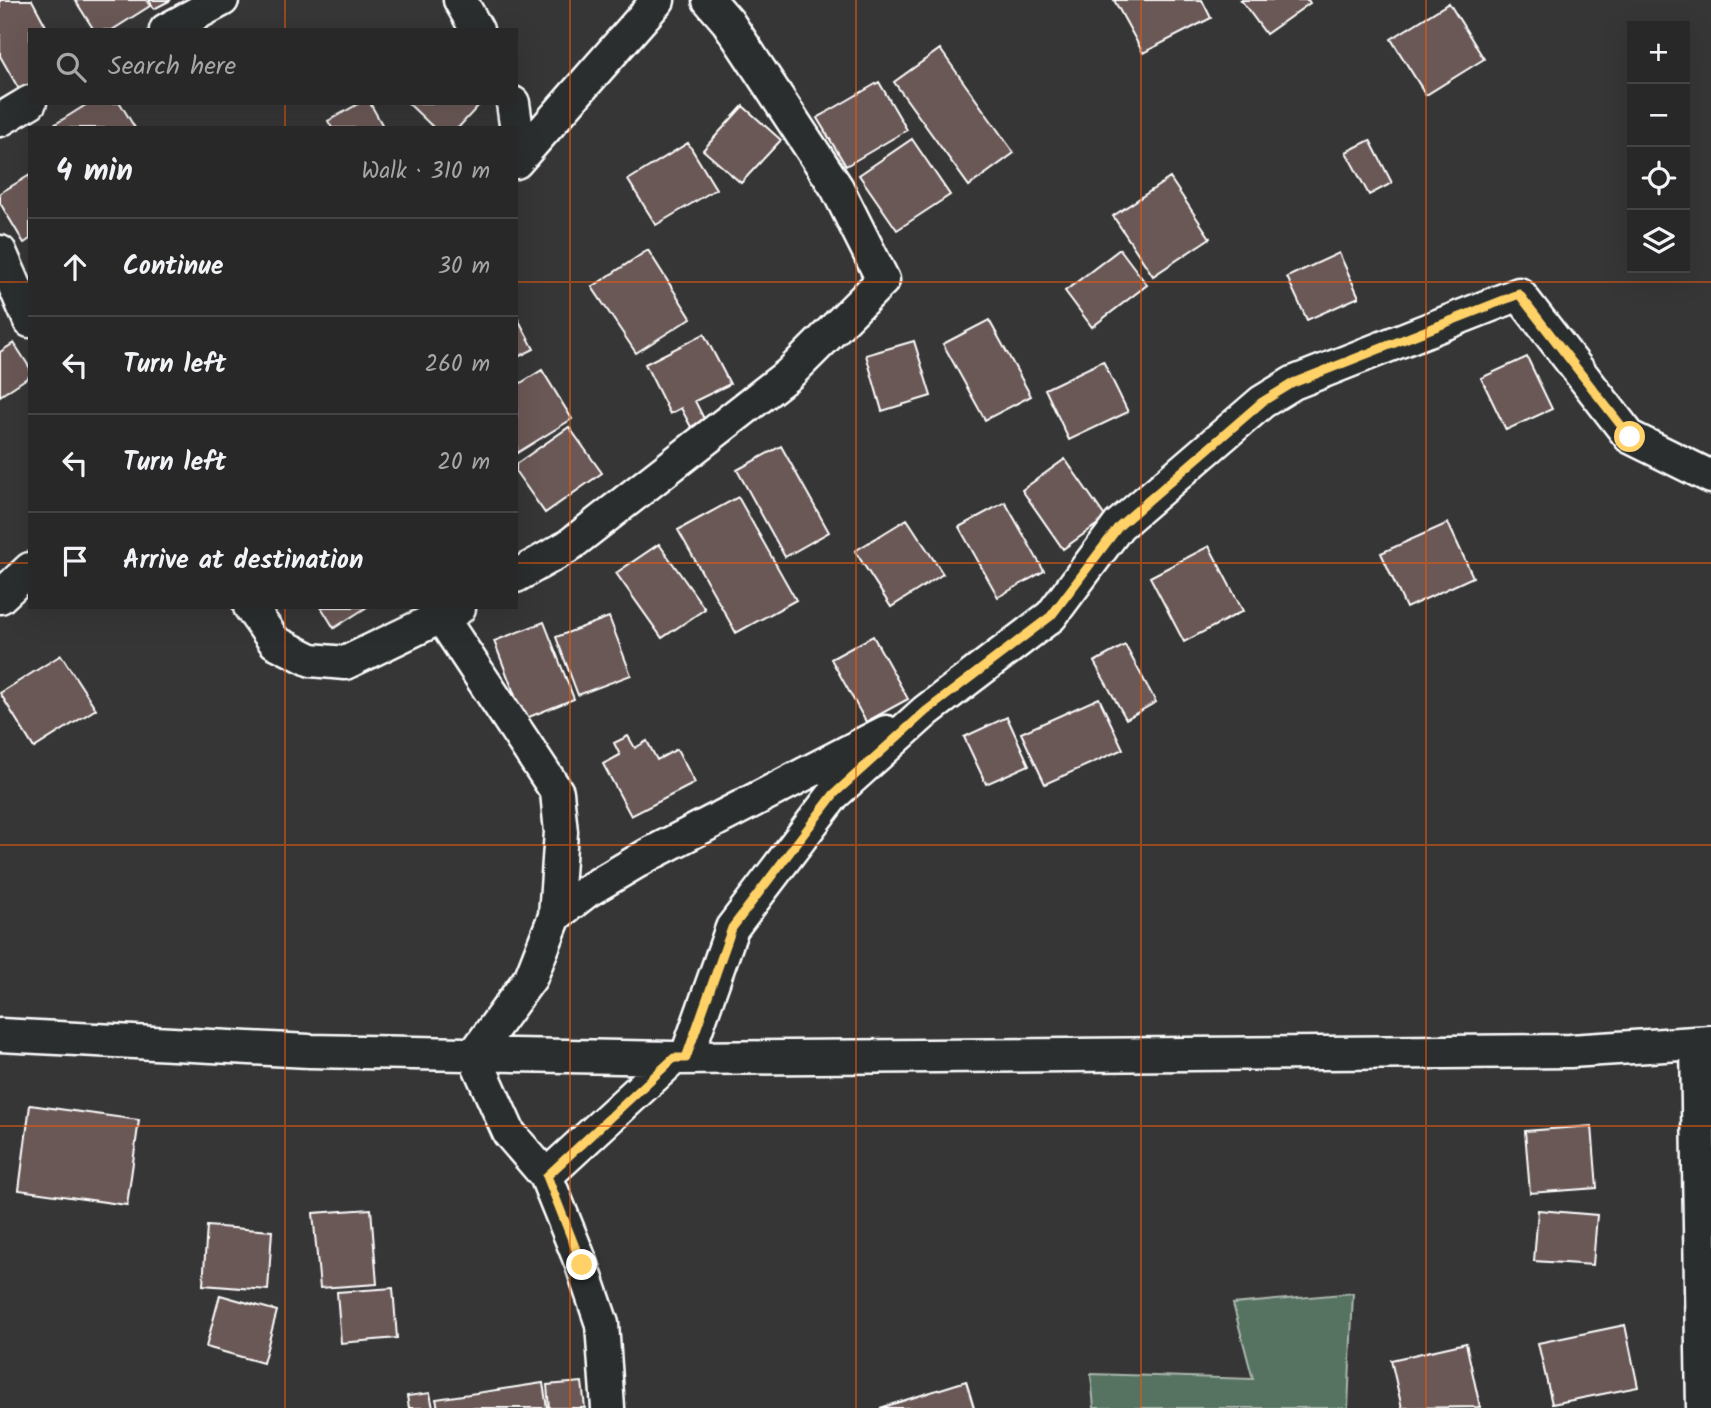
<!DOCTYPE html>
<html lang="en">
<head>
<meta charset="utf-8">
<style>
	body { margin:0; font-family:Kalam,sans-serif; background:#313030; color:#f1f3f6 }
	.controls { position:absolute; right:21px; top:21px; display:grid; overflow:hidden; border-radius:0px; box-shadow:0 7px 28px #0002 }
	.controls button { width:63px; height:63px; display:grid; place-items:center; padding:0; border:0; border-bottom:2px solid #454445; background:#292828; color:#f1f3f6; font:35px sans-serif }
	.stop { position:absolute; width:21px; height:21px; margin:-16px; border:5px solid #ffd166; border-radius:50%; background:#fff }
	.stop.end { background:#ffd166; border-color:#fff; box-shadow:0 2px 7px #0008 }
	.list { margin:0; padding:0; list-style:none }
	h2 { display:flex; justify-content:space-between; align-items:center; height:91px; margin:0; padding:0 28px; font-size:30px }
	h2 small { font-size:23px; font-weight:400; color:#a5a6a8 }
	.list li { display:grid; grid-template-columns:46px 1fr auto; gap:21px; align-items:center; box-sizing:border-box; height:98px; padding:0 28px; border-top:2px solid #454445 }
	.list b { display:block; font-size:26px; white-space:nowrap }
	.list em { font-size:23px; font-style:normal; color:#a5a6a8 }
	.icon { flex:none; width:38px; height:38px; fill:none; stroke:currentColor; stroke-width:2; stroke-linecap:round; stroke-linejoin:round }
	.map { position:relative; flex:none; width:1711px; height:1408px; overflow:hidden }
	.search { position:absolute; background:#292828; box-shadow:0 7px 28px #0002; left:28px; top:28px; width:490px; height:77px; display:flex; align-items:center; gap:18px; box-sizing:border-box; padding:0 24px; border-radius:0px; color:#a5a6a8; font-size:26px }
	.panel { position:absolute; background:#292828; box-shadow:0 7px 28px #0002; left:28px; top:126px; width:490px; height:483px; border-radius:0px }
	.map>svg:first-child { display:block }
	.green { fill:#577260; stroke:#abb8b0; stroke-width:2 }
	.building { fill:#6b5857; stroke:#fff; stroke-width:2 }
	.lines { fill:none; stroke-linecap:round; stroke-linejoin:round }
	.minor-casing { stroke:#fff; stroke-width:37 }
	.minor { stroke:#2a2d2e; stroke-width:32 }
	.route { stroke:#ffd166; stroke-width:9 }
	.grid { fill:none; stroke:#e8590c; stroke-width:2; stroke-opacity:0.55 }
</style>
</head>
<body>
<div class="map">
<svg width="1711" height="1408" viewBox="0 0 1711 1408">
	<rect width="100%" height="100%" fill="#373636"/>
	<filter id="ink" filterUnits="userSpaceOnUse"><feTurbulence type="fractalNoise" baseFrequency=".0143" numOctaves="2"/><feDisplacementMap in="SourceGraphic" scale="14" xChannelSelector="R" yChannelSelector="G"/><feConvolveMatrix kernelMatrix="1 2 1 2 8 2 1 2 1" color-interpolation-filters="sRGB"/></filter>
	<g filter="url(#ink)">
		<path class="green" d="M1353 1293 1348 1408H1094L1091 1374 1253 1379 1233 1304Z"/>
		<path class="building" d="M0 0H32L48 30H30V88L21 93 0 56Z
			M75 0H146L150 6 112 30H94Z
			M149 0H171L154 9Z
			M1114 0H1202L1211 18 1143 53Z
			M1241 0H1308L1310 3 1266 34Z
			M1449 3 1484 59 1426 95 1391 39Z
			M940 49 1014 153 969 186 894 82Z
			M879 82 907 130 846 166 817 118Z
			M89 103H120L135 128H49Z
			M360 103H370L384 128H332L328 121Z
			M408 103H479L480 104 458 128H434Z
			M743 106 781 140 741 183 703 150Z
			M912 139 950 195 897 230 859 175Z
			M1370 140 1392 183 1369 195 1346 152Z
			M688 143 716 189 656 225 628 180Z
			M30 175V239L24 243 0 203V193Z
			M1170 178 1210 238 1153 276 1113 216Z
			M1120 249 1147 285 1092 327 1065 291Z
			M648 250 691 318 636 353 592 287Z
			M1339 253 1359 297 1307 320 1287 277Z
			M516 315 534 349 516 358Z
			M989 320 1031 396 985 420 943 344Z
			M704 334 730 384 695 401 704 419 691 427 681 408 670 414 645 364Z
			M914 341 931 396 882 411 866 355Z
			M14 343 30 368V376L0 396V352Z
			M1527 357 1552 409 1506 430 1481 378Z
			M1103 361 1128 412 1069 440 1045 389Z
			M542 370 572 419 517 453 516 386Z
			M569 427 602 473 545 513 516 472V464Z
			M781 446 829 532 785 557 737 470Z
			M1065 459 1106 518 1063 549 1022 490Z
			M738 497 796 600 736 633 678 530Z
			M1005 502 1044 571 998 597 959 527Z
			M907 519 943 574 891 607 855 551Z
			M1448 523 1473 577 1406 608 1381 553Z
			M659 544 705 609 662 638 616 573Z
			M1209 546 1243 611 1184 642 1150 577Z
			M321 607H367L334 628Z
			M609 617 631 675 578 695 556 637Z
			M544 622 574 699 524 719 494 641Z
			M873 636 908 699 866 722 831 659Z
			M1125 645 1156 702 1126 719 1094 662Z
			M61 655 96 709 34 748 0 693Z
			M1099 698 1123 749 1045 784 1021 733Z
			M1007 717 1029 765 986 784 964 737Z
			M628 736 635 748 647 741 657 760 677 749 695 783 631 816 603 764 620 755 614 743Z
			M30 1105 139 1120 127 1205 19 1190Z
			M1592 1126 1597 1188 1530 1193 1525 1131Z
			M371 1209 377 1284 320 1288 313 1213Z
			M1538 1210 1597 1215 1593 1265 1534 1261Z
			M207 1226 272 1231 268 1290 203 1285Z
			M393 1288 397 1338 341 1343 337 1292Z
			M220 1295 277 1311 263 1363 206 1347Z
			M1625 1325 1638 1387 1552 1404 1538 1343Z
			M1466 1343 1480 1407 1402 1408 1391 1360Z
			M966 1381 974 1408H880Z
			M582 1382 585 1408H549L547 1385Z
			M543 1383 547 1408H438L436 1399Z
			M430 1393 433 1408H409L407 1396Z"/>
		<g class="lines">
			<defs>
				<path id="minor" d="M460 0 477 30
					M166 30 222 0
					M513 103 517 131 516 141
					M0 120 30 102
					M516 162 658 0
					M0 252 30 321
					M516 576 567 547 789 374 883 280 837 188 728 22 709 0
					M0 597 30 569
					M250 607 275 642 311 660 345 663 459 608
					M442 618 557 792 561 832 555 916
					M0 1035 309 1051 674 1058 1570 1051 1711 1042
					M1697 1043 1703 1408
					M686 1058 732 928 834 794 926 711 1051 616 1119 525 1262 402 1293 383 1519 294 1630 437 1711 477
					M546 1176 674 1058
					M608 1408 602 1324 582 1265 546 1176 509 1133 474 1055 531 977 555 916 587 891 648 855 886 732"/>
			</defs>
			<use href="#minor" class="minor-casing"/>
			<use href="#minor" class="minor"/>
		</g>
	</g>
	<g class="lines" filter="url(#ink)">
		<path class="route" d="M582 1265 547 1176 674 1058H686L732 928 834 794 926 711 1051 616 1119 526 1262 402 1293 383 1519 294 1630 437"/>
	</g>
	<path class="grid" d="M285 0V30M570 0V1408M856 0V1408M1141 0V1408M1426 0V1408M285 103V128M0 282H30M516 282H1711M0 563H30M516 563H1711M285 607V1408M0 845H1711M0 1126H1711"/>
</svg>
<div class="controls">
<button>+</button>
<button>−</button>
<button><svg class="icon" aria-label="locate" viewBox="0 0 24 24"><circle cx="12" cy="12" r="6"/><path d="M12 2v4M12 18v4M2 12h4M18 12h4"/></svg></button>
<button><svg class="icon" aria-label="layers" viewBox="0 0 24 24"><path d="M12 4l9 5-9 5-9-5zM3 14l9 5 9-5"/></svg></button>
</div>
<div class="stop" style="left:1630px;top:437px"></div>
<div class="stop end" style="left:582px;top:1265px"></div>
<div class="search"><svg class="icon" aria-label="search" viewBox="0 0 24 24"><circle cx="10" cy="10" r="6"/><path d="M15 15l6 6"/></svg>Search here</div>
<section class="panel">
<h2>4 min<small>Walk · 310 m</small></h2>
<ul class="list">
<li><svg class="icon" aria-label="ahead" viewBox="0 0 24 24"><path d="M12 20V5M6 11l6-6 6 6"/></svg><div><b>Continue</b></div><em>30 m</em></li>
<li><svg class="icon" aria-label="left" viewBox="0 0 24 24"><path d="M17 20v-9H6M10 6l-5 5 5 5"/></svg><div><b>Turn left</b></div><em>260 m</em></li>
<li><svg class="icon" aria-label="left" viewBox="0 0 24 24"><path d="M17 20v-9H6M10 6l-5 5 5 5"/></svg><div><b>Turn left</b></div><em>20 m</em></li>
<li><svg class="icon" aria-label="arrive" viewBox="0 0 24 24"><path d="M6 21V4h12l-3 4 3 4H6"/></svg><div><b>Arrive at destination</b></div></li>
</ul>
</section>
</div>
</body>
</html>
